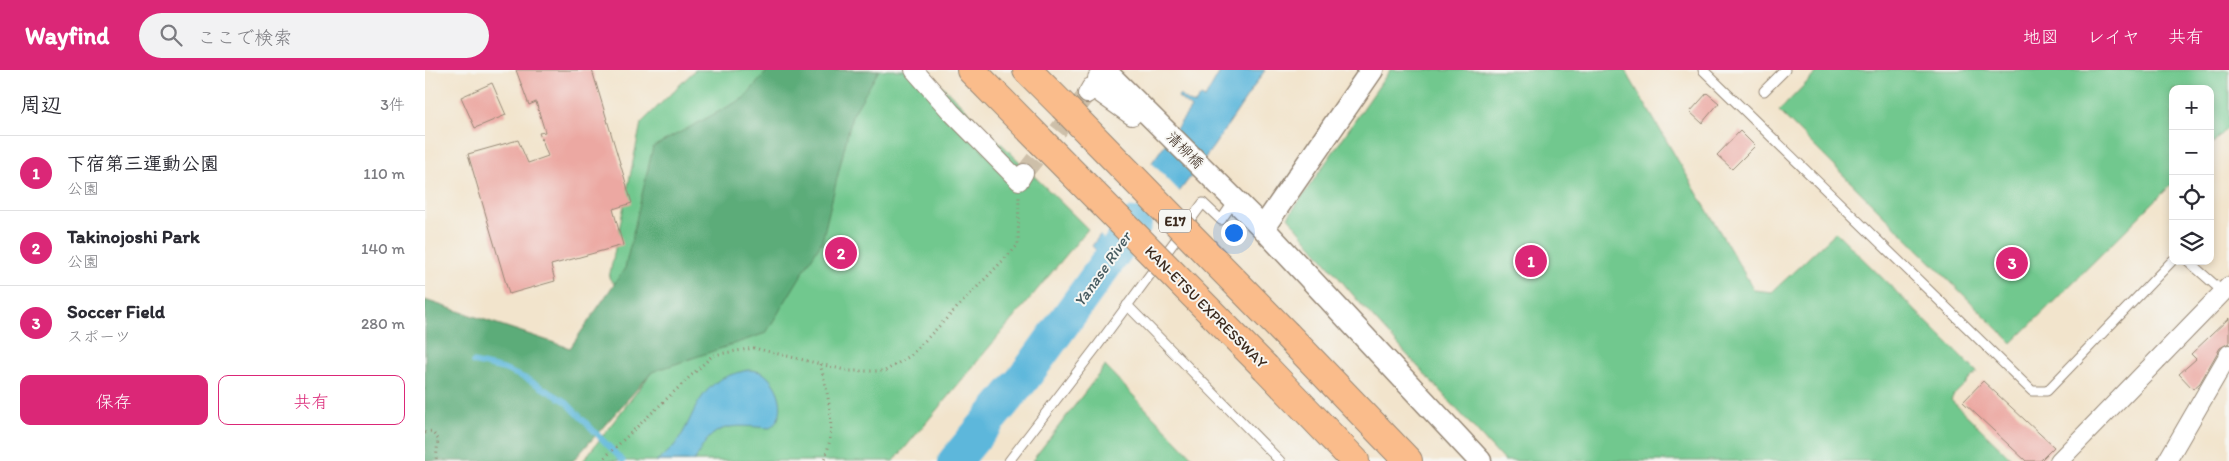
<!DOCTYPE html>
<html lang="ja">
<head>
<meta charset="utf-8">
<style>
	body { margin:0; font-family:Itim,"Klee One",sans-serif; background:#f2f2f3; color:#2b2b33 }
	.controls { position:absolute; right:15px; top:15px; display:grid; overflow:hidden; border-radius:10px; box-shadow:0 2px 8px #0003 }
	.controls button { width:45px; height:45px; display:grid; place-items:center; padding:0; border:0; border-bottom:1px solid #e1e1e2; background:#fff; color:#2b2b33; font:25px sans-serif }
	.you { position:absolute; left:808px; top:162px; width:18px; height:18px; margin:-12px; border:4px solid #fff; border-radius:50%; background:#1a73e8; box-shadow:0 0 0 8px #1a73e833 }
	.badge { display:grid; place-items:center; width:32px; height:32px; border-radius:50%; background:#db2777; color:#fff; font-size:16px; font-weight:700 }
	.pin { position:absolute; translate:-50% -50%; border:2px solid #fff; box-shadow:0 1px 5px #0006 }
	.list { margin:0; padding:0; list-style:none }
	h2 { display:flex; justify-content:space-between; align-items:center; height:65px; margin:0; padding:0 20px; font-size:21px }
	h2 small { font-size:16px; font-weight:400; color:#7c7c81 }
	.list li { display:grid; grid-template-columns:32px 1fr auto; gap:15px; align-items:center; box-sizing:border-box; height:75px; padding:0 20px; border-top:1px solid #e1e1e2 }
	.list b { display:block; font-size:19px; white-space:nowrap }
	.list p { margin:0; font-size:16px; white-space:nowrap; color:#7c7c81 }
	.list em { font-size:16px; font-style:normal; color:#7c7c81 }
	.actions { display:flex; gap:10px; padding:15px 20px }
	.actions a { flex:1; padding:11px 0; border:1px solid #db2777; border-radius:10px; text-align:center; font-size:18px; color:#db2777 }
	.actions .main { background:#db2777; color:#fff }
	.icon { flex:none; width:28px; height:28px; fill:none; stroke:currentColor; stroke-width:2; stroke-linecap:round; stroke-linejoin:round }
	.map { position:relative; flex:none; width:1804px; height:391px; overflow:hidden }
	header { display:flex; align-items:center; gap:30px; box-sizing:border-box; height:70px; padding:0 25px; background:#db2777; color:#fff }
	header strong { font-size:24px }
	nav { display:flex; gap:28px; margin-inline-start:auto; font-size:18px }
	.search { width:350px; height:45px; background:#f2f2f3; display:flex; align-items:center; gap:12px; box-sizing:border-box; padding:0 18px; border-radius:28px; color:#7c7c81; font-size:19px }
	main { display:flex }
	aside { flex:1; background:#fff }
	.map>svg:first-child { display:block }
	.green { fill:#71c88e; stroke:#567956 }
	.forest { fill:#5cac79; stroke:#4c6b4c }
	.water { fill:#5db7db; stroke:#4c707c }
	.pier { fill:#f2e4cc }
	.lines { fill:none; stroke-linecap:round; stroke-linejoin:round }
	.stream { stroke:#5db7db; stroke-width:5.5 }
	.river { stroke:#5db7db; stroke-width:34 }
	.building { fill:#eca8a2 }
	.minor-tunnel { stroke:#cdbfa9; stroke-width:18; stroke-dasharray:18 9; stroke-linecap:butt }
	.service-casing { stroke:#968775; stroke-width:11 }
	.minor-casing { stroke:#968775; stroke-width:20 }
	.tertiary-casing { stroke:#968775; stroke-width:25 }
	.motorway-casing { stroke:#968775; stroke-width:30 }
	.path { stroke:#968775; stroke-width:3; stroke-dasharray:1 4; stroke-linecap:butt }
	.service { stroke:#fff; stroke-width:9 }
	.minor { stroke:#fff; stroke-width:18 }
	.tertiary { stroke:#fff; stroke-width:22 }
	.motorway { stroke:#fabc8b; stroke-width:28 }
	.motorway-bridge-casing { stroke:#968775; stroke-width:30; stroke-linecap:butt }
	.motorway-bridge { stroke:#fabc8b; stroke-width:28 }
	.labels { text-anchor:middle; stroke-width:4; stroke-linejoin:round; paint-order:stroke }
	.shield { fill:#f6f6f2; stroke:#73675e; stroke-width:1 }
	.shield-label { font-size:14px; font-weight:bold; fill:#3b2a1e }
	.street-label { font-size:15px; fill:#3b2a1e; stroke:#f6f6f2 }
	.water-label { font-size:16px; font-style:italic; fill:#475b60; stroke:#f6f6f2 }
</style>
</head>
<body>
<header>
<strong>Wayfind</strong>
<div class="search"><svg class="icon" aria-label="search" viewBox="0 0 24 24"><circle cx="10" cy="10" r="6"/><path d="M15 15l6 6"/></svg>ここで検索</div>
<nav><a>地図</a><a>レイヤ</a><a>共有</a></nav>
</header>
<main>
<aside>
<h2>周辺<small>3件</small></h2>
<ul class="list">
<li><span class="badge">1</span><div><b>下宿第三運動公園</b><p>公園</p></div><em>110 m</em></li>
<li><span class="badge">2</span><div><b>Takinojoshi Park</b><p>公園</p></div><em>140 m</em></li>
<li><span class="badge">3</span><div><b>Soccer Field</b><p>スポーツ</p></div><em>280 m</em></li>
</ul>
<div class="actions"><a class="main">保存</a><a>共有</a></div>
</aside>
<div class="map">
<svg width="1804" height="391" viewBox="0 0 1804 391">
	<rect width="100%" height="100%" fill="#f6f6f2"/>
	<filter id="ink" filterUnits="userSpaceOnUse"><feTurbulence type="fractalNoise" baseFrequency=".02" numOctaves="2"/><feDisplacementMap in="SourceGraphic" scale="10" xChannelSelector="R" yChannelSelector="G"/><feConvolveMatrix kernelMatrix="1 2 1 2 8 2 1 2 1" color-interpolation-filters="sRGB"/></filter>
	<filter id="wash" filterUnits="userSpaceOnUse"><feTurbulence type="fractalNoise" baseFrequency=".0096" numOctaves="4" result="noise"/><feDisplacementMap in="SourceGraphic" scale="20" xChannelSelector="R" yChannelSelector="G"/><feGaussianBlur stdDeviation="1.12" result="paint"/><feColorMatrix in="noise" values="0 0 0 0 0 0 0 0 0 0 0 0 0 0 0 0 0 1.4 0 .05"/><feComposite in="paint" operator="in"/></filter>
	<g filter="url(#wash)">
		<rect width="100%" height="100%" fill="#f2e4cc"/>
		<path class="green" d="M270 0H501L663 159 469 391H158L227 302 243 272 184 208 216 53Z
			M965 0H1200L1329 220 1347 222 1411 162 1552 302 1528 326 1526 330 1589 391H1079L934 232 863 147Z
			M1394 0H1804V57L1785 76V19H1748V113L1587 273 1354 41Z
			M680 296 771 391H607Z"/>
		<path class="forest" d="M343 0H454L427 46 397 171 341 263 227 302 148 391H0V230L145 278 200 198 228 77 319 28Z"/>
		<path class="water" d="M796 0H840L788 77 693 203 667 176 766 38 753 27 754 25 769 35 776 26 780 28Z
			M322 300C327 300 333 301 338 303 355 315 364 345 345 358 306 355 287 351 270 391H231C267 369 261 337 290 313 298 306 312 303 322 300Z"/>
		<path class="pier" d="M725 91 756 123 703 194 673 163Z"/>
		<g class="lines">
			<path class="stream" d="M48 292 78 299 102 309 140 331 198 391"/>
			<path class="river" d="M530 391 598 309 710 154"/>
		</g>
		<g id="blocks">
			<path class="building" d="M91 0H167L207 133 188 139 198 175 126 195 130 211 84 224 43 84 93 70 103 93 123 86 114 63 120 62 111 32 104 35Z
				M67 13 81 45 50 58 36 27Z
				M1282 23 1294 33 1277 53 1265 42Z
				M1315 61 1330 76 1307 99 1292 85Z
				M1804 248V273L1795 278 1775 313 1768 319 1754 304 1771 289 1766 284Z
				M1558 311 1629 377 1615 391H1601L1538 332Z"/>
		</g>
	</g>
	<g filter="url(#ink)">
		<use href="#blocks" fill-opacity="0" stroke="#968775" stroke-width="1"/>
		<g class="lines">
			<path class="minor-tunnel" d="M599 103 662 24"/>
			<defs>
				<path id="service" d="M1278 0 1607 321H1622L1748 190
					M1339 21 1360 0
					M1763 191 1798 222
					M702 235 855 391
					M584 391 673 275 778 133 796 150 810 130"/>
				<path id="minor" d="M489 0 526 42 594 111 599 103
					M662 24 666 17 707 46 672 8 677 2
					M1634 391 1804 216
					M1742 391 1804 284"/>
				<path id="tertiary" d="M679 0 838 158 1055 391
					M838 158 947 0"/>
				<path id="motorway" d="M546 0 616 71
					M602 0 638 36
					M862 265 983 391
					M841 298 930 391"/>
			</defs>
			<use href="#service" class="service-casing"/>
			<use href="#minor" class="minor-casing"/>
			<use href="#tertiary" class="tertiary-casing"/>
			<use href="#motorway" class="motorway-casing"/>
			<path class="path" d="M395 294C403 323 413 363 398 391
				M0 363 7 362 13 369 11 391
				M176 391 288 285 329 278 424 301H460L485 286 593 175 594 127"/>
			<use href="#service" class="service"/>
			<use href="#minor" class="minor"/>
			<use href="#tertiary" class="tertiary"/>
			<use href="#motorway" class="motorway"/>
			<defs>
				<path id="motorway-bridge" d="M638 36 862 265
					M616 71 841 298"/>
			</defs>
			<use href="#motorway-bridge" class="motorway-bridge-casing"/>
			<use href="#motorway-bridge" class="motorway-bridge"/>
		</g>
	</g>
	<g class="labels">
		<rect class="shield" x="734" y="139.5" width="32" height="23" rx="4"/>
		<g class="shield-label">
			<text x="750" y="156">E17</text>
		</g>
		<g class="street-label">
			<text transform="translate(760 80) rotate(45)" y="5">清柳橋</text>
			<text transform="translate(781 237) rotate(45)" y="5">KAN-ETSU EXPRESSWAY</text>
		</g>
		<g class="water-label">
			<text transform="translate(677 199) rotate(-55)" y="6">Yanase River</text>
		</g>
	</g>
</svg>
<div class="controls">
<button>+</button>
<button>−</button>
<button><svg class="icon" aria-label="locate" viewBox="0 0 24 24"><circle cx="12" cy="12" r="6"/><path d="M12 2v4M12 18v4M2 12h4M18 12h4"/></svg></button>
<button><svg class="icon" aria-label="layers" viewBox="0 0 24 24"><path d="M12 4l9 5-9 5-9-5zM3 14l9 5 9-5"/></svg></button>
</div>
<div class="you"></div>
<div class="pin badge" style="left:1106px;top:191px">1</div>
<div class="pin badge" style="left:416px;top:183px">2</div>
<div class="pin badge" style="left:1587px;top:193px">3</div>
</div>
</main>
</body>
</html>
